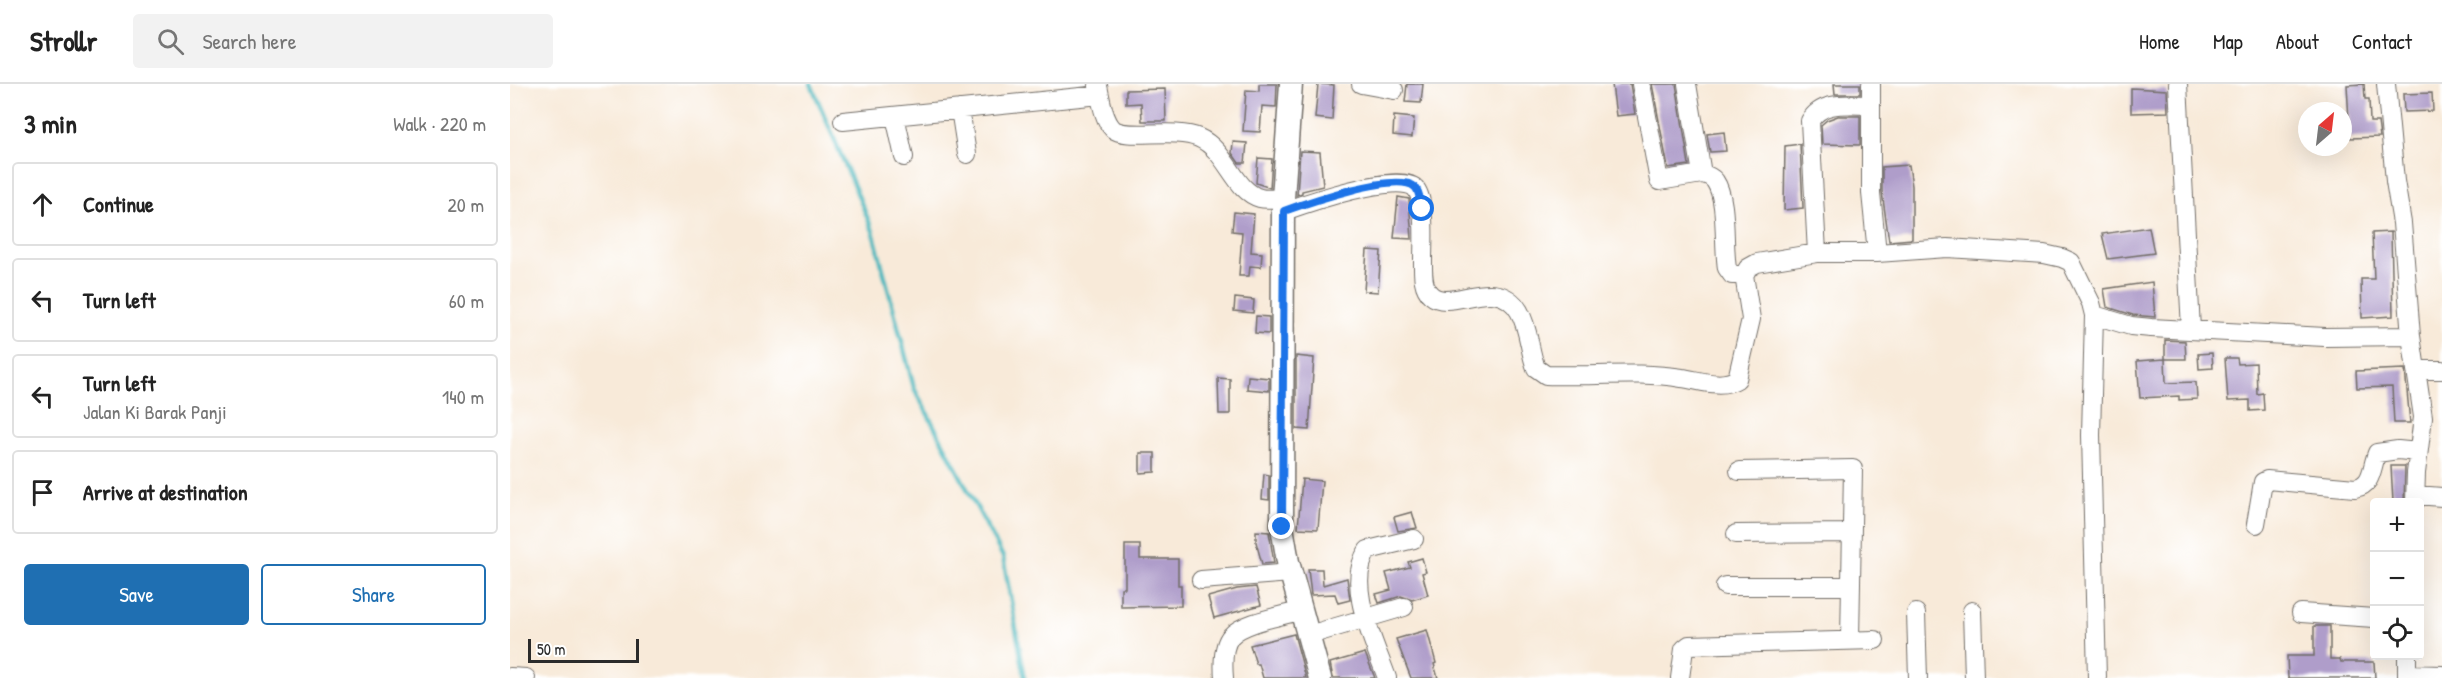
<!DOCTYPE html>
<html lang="en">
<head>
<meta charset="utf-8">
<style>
	body { margin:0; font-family:"Patrick Hand",sans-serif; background:#f2f2f2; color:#222 }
	.controls { position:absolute; right:18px; bottom:18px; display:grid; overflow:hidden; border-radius:6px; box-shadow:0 6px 24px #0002 }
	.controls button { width:54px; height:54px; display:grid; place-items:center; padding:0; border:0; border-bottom:2px solid #e0e0e0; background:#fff; color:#222; font:30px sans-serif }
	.compass { position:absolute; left:1788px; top:18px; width:54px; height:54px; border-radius:50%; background:#fff; box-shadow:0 6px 24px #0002; rotate:28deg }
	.scale { position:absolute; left:18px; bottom:15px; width:111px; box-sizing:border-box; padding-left:6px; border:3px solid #2b2b2b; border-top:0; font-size:16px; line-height:21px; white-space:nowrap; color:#2b2b2b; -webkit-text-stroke:4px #fff; paint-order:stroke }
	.stop { position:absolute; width:18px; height:18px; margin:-14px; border:4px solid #1a73e8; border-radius:50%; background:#fff }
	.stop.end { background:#1a73e8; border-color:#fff; box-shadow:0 2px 6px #0008 }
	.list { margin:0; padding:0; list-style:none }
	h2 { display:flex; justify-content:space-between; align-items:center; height:78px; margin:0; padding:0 24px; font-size:26px }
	h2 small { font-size:20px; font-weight:400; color:#767676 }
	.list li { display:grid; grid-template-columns:39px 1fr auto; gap:18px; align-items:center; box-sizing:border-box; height:84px; margin:0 12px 12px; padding:0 12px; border:2px solid #e0e0e0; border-radius:6px }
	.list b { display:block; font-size:22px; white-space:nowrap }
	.list p { margin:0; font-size:20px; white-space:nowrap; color:#767676 }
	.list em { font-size:20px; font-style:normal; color:#767676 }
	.actions { display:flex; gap:12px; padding:18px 24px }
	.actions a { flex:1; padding:14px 0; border:2px solid #1f6fb2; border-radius:6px; text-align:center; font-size:21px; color:#1f6fb2 }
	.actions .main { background:#1f6fb2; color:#fff }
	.icon { flex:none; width:33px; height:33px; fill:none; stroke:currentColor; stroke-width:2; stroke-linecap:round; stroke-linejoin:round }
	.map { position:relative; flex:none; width:1932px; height:594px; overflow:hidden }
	header { display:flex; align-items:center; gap:36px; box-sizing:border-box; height:84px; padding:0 30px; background:#fff; border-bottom:2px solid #e0e0e0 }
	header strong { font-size:28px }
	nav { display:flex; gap:33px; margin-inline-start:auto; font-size:21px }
	.search { width:420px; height:54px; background:#f2f2f2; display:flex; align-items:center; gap:15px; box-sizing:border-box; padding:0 21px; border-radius:6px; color:#767676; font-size:22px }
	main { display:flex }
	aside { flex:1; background:#fff }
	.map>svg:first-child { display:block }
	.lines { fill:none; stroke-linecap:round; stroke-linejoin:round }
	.stream { stroke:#48b8be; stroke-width:4.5 }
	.building { fill:#af9dca }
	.minor-casing { stroke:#736e68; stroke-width:20 }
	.tertiary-casing { stroke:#736e68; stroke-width:25 }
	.minor { stroke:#fff; stroke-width:18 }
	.tertiary { stroke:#fff; stroke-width:22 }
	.route { stroke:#1a73e8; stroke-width:8 }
</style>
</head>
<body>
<header>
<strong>Strollr</strong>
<div class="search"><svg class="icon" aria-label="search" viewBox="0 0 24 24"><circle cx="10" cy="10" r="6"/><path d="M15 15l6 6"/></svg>Search here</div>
<nav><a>Home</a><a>Map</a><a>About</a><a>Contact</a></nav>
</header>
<main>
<aside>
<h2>3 min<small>Walk · 220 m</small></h2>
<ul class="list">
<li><svg class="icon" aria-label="ahead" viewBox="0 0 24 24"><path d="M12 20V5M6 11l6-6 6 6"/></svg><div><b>Continue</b></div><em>20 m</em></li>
<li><svg class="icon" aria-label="left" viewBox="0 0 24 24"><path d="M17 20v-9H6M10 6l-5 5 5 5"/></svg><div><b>Turn left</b></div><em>60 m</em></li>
<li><svg class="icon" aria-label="left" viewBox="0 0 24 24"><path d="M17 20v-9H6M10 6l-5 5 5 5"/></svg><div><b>Turn left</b><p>Jalan Ki Barak Panji</p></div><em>140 m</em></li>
<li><svg class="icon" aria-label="arrive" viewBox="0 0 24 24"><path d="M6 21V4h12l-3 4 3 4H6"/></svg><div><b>Arrive at destination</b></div></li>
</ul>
<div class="actions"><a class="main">Save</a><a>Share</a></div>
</aside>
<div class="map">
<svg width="1932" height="594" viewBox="0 0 1932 594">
	<rect width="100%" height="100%" fill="#fff"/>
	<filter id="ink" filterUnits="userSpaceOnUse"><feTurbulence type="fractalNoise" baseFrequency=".0167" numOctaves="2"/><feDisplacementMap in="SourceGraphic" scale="12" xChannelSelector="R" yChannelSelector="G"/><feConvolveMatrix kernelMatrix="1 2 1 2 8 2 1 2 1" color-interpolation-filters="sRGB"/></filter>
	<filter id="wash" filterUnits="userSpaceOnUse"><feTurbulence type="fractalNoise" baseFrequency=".008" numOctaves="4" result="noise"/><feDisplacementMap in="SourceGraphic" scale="24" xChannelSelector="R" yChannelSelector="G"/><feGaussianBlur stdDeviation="1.35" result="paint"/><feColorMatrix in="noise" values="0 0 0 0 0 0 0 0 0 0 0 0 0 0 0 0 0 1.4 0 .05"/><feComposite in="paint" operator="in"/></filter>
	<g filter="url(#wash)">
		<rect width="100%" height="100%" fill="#f8ead9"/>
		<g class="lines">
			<path class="stream" d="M301 0 363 147 404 304 493 473 515 594"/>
		</g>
		<g id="blocks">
			<path class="building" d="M749 0H767L766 23 752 22 750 48 733 47 736 6 749 7Z
				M808 0 824 1 822 36 805 34Z
				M897 0H913L911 19 895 18Z
				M1102 0H1120L1125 30 1106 32Z
				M1142 0H1166L1179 81 1158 84Z
				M1324 0H1350V10H1325Z
				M1854 0 1855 15H1859L1860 38H1868L1870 53 1840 54 1837 1Z
				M1621 4 1657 6 1658 28 1621 29Z
				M655 5 656 37H632L631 19 616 20V6Z
				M1922 9 1923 27 1894 28 1893 10Z
				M884 32 904 34 902 53 883 51Z
				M1328 32H1350V61L1312 60 1311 41 1317 36Z
				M1214 48 1216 67 1200 68 1197 50Z
				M723 58 737 59 735 79H729L722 69Z
				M1290 60 1293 124 1274 126 1275 62Z
				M790 67 810 68 813 102 792 107V109L787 111Z
				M748 74 762 75 760 104 746 99Z
				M1399 81 1402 102V155L1379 157 1372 108V83Z
				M888 113 899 115 902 155 884 154Z
				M724 128 744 130 741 168 752 169 751 183 740 182 739 192H729L732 148 722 147Z
				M1639 143 1644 169 1598 175 1592 150Z
				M1881 148 1883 232 1852 234 1851 195H1864L1862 149Z
				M857 166 871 167 868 208 854 207Z
				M1642 198 1645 233 1623 231 1597 223 1594 205Z
				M725 214 744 216 743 229 724 227Z
				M746 232 759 233V250L745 249Z
				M1655 256 1675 257 1676 275H1655Z
				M1702 269 1703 284 1689 285 1688 270Z
				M786 272 804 274 799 346 786 345Z
				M1715 274H1727L1728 280 1746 279 1747 310 1753 309 1754 326 1740 327V316L1718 317Z
				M1655 275 1656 299 1686 298 1687 315 1669 316V312L1630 314 1627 277Z
				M1895 285 1900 339H1884L1882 303 1847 304 1846 287Z
				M738 292 759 294V307L737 305Z
				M708 294 720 295V330H709Z
				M630 369H645V388L630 389Z
				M1881 382H1895L1894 418H1883Z
				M754 390 759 391V416L752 415Z
				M792 395 812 397 808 445 788 444Z
				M902 428 907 444 888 447 884 433Z
				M746 447 759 448 764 479 752 480 746 458Z
				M615 461H630V475H668V501H671V522L611 523V504H615Z
				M912 474 916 488 912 489 918 511 902 516 891 512 869 519 866 510 881 506 876 489 900 483 898 478Z
				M798 485H812L813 501 837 494 840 516 828 519 825 510 801 511Z
				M746 503 751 521 704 534 698 513 727 505Z
				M1804 542H1820V575H1830L1831 578H1864L1865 594H1778L1777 572H1804Z
				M917 546 926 579 924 580 928 594H901L886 555Z
				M784 550 796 594H753L749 580H746L740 561Z
				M855 569 865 594H823L820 579Z"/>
		</g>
	</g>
	<g filter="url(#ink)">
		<use href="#blocks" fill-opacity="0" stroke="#736e68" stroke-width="1.5"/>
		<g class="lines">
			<defs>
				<path id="minor" d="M851 0 884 6
					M1131 0 1149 97 1192 90C1197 91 1202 93 1205 97 1218 116 1213 161 1217 184L1222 191H1234
					M1177 0 1192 90
					M1361 0V109L1367 169
					M1668 0 1681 245
					M1876 0 1885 97 1892 139 1901 252 1913 333 1906 389 1905 418
					M588 2C591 15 593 35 603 45 616 56 664 43 689 54 717 66 724 107 750 114 757 116 766 114 773 114
					M450 25 457 70
					M385 32 394 73
					M333 37 590 11
					M774 127C794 120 891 86 906 105 916 118 913 160 913 177 913 188 912 203 921 211 941 229 986 189 1009 227 1019 244 1019 266 1026 284L1036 291C1081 293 1127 287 1172 294 1189 296 1211 305 1227 295L1241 235 1234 191 1238 184 1247 179 1307 169H1367L1437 164 1534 170 1552 174 1561 178 1581 219 1584 231 1581 351 1587 594
					M1307 169 1300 37C1312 16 1338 21 1360 21
					M1584 231 1621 242 1641 244 1815 253 1901 252
					M1908 286H1932
					M1229 387 1343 385 1340 556
					M1906 411 1932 413
					M1746 440 1753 398 1757 396 1845 404C1863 401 1861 384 1867 369L1888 366 1908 368
					M1226 450 1342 449
					M691 496 781 489
					M1215 502H1341
					M1462 527 1464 594
					M1406 529 1408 594
					M1791 529 1864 534
					M799 551 894 523
					M1897 590 1932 591
					M0 593 16 594
					M714 594C713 582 712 562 721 552 733 538 773 532 792 526
					M877 594C865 559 834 500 858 466L904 455
					M1170 594 1174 565 1179 561 1365 556
					M1897 594V572"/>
				<path id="tertiary" d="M781 0 773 114 772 443 778 478 810 594"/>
			</defs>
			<use href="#minor" class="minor-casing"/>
			<use href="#tertiary" class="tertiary-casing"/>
			<use href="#minor" class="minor"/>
			<use href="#tertiary" class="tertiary"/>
		</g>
	</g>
	<g class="lines" filter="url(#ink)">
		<path class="route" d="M772 443 774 127C796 119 887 87 905 103 910 108 910 118 912 125"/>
	</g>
</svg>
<div class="controls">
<button>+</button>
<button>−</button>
<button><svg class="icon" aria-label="locate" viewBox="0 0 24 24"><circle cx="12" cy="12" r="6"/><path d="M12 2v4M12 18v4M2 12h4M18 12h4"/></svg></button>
</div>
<svg class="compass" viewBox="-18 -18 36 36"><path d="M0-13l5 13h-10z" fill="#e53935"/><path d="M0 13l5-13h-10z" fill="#767676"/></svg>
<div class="scale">50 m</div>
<div class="stop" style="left:912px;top:125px"></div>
<div class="stop end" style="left:772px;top:443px"></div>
</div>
</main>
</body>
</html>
